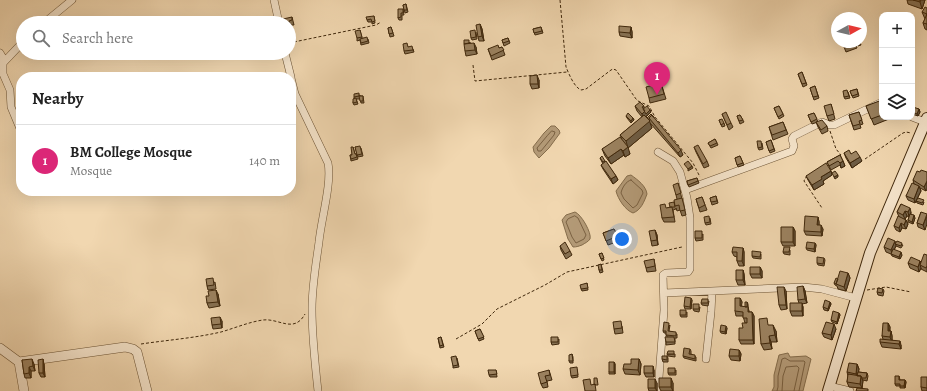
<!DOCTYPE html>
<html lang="en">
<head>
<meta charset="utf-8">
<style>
	body { margin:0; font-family:Alegreya,serif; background:#f6f6f6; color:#222 }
	.controls { position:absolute; right:12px; top:12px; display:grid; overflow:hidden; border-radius:8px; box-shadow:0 4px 16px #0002 }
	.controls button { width:36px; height:36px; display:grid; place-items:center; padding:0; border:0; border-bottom:1px solid #e0e0e0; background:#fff; color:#222; font:20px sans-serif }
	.compass { position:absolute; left:831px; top:12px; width:36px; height:36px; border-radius:50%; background:#fff; box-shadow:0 4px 16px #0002; rotate:82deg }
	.you { position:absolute; left:622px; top:239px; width:14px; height:14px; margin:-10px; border:3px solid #fff; border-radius:50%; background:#1a73e8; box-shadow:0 0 0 6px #1a73e833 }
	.badge { display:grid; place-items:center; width:26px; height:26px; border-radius:50%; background:#db2777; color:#fff; font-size:13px; font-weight:700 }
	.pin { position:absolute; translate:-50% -33px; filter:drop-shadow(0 1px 2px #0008) }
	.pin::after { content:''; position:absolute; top:21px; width:14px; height:12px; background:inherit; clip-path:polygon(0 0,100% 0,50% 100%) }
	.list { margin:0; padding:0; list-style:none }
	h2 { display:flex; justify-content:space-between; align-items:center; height:52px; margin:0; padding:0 16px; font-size:17px }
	h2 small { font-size:13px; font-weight:400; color:#767676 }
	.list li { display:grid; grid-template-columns:26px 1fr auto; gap:12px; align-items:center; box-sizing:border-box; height:72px; padding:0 16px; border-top:1px solid #e0e0e0 }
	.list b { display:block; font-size:15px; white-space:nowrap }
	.list p { margin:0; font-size:13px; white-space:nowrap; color:#767676 }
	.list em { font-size:13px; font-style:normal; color:#767676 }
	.icon { flex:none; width:22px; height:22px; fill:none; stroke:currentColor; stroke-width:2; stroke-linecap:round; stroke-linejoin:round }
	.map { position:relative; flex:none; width:927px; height:391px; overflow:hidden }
	.search { position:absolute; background:#fff; box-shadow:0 4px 16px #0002; left:16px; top:16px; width:280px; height:44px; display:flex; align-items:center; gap:10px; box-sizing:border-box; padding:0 14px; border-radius:22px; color:#767676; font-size:15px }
	.panel { position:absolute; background:#fff; box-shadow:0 4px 16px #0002; left:16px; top:72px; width:280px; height:124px; border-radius:16px }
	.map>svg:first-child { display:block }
	.water { fill:#b49b78; stroke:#856d4c }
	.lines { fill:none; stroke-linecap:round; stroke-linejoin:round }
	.shore { stroke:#7a6142; stroke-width:1 }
	.minor-casing { stroke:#6c5334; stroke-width:8 }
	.tertiary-casing { stroke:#6c5334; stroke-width:10 }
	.secondary-casing { stroke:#3f270b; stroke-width:12 }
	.path { stroke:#3f270b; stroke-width:1; stroke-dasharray:3 2; stroke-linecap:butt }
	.minor { stroke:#f6e5cc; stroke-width:7 }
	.tertiary { stroke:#f6e5cc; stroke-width:9 }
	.secondary { stroke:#f6e5cc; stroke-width:10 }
	.wall { fill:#867153; stroke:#3f270b }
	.shaded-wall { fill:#6d5c44; stroke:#3f270b }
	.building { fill:#9c8361; stroke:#3f270b }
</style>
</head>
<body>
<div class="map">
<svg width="927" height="391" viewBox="0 0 927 391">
	<rect width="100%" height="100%" fill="#f1d7b0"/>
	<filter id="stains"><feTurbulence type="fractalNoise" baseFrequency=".005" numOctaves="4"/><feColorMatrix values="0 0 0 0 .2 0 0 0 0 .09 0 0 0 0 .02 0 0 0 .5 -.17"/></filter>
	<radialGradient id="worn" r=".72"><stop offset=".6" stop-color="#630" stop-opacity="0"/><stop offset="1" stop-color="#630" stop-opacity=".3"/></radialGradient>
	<path class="water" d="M551 126H555L559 130 560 133 549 148 539 158 534 152 533 147 544 133Z
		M631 175C638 180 646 186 647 194 644 202 641 210 633 213 625 210 618 199 616 191L627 176Z
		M575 212C581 214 592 233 590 239 588 242 585 243 582 245 579 246 577 247 573 247L568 239 562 220 566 215Z
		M788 353 790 357 806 356 811 359 803 391H772L774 387V375L779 355Z"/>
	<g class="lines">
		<path class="shore" d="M552 131 555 132 554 135 541 151H538L537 148 547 136Z
			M631 180 642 190 643 193 637 205 633 208 624 199 621 193C622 188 626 181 631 180Z
			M575 216 578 218 586 235 584 239 576 243 572 237 566 222 568 219Z
			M777 391 778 387V376L782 359 785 358 790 361H804L805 362 799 391
			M782 391 783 376 786 367 797 366 799 368 794 391"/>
		<defs>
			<path id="minor" d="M274 0 279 23
				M44 23 72 0
				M0 53 3 58V74L10 90 11 107 21 131
				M285 53 291 77
				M3 63 23 42
				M291 78 295 94 328 163C332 183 321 220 319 242 316 264 312 286 312 309 312 336 315 364 318 391
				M912 117 925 122
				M658 152 673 161 680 172 687 198 690 218V269L688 272 666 273 663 275 664 310 658 391
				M685 190 792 151 794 146 792 139 794 136 822 122 830 125H834L882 102
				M664 293 803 287 822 289 856 298
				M706 359 711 312 712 291
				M829 386 850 391"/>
			<path id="tertiary" d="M0 348 19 362
				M24 391 19 362 125 347 133 349 137 352 147 391"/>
			<path id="secondary" d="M828 391 870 253 927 118"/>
		</defs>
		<use href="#minor" class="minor-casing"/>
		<use href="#tertiary" class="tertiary-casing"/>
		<use href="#secondary" class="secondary-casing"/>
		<path class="path" d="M560 0 566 67C569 74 574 87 581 90L586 89 611 70 613 69 616 70 636 99 638 101 649 106 655 117 693 163 700 177
			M289 43 376 25 381 22
			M473 65 475 81 567 72
			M830 131 836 149 841 155 839 157
			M865 159 903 133 906 132 911 133
			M808 177 805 178 804 181 822 208
			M867 290 886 287 911 292
			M456 339 482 324 497 309 545 285 567 272 682 247
			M141 344C168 340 195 338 221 332 235 328 249 322 263 320 279 318 294 334 305 314"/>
		<use href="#minor" class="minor"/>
		<use href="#tertiary" class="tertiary"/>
		<use href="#secondary" class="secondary"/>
	</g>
	<path class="wall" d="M907 0H925L922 9 908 4Z
		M406 4 408 12 405 13 403 5Z
		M927 8V30L925 29 923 23 925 19 922 12Z
		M403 9 404 15H402V20H399L398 18Z
		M374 16 375 23 372 24V22H368L367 20Z
		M292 17 294 25H291L292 33 289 34V23H284Z
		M480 24 482 29 484 41H479L478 37Z
		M391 27 394 36 390 37 388 28Z
		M541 27 543 33 535 35 533 29Z
		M631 27 632 32V38L620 36 619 32Z
		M360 30 362 38 368 39 369 43 361 45 360 40 357 41V38Z
		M476 32 477 39 472 40 471 38Z
		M861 33 863 39 861 40Z
		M508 38 510 43 504 46 502 40Z
		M470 42V43L476 47 477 54 466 56 465 51Z
		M842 42H855L857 48 846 52Z
		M856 42H860L861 45 858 46Z
		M408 47 413 49 414 52 405 54 404 51Z
		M502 47 505 55 492 60 488 49 499 48Z
		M802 72 807 85 803 87 798 74Z
		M539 80V88L532 89 530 84Z
		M661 83 666 99 650 103 649 98Z
		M815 86 819 98 814 100 810 88Z
		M857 89 859 96 853 98 850 91Z
		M848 92 850 98 845 99 844 97Z
		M360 95V96H363L364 103H361L360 99H356L358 104 354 105 353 103 354 98V97Z
		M882 101V117H888L889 119 874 125 866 106Z
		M831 104 835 119 829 121 827 116Z
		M635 106H644V108L650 110 651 112 646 117 647 118 654 117V118L683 155 680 157 650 123 652 128 628 148 627 147 630 154 625 157 624 155 611 164 605 156 602 149 622 139 620 135 642 117 637 111Z
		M779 106 784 116 779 119 774 108Z
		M919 109 920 112 918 116 912 114V110Z
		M859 112 863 124 860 125 861 128 854 130 849 115Z
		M814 113 818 122 812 124 808 115Z
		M722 114 731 123 733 127 729 130Z
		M740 115 744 122 740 124 737 116Z
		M626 116 633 118 634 120 631 123 627 118Z
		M719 120 724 123 725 126 722 127Z
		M783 122 788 134 773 140 769 127Z
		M816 122 827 126 828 131 822 134 818 127Z
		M715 139 718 145 711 148 708 143Z
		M771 140 775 151 770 153 766 142Z
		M762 143 763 149 759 150 758 148Z
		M353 147 355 154H356L358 159 351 161 350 155H352Z
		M355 147 361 148 363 156 358 157Z
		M694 147 707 161 709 166 704 168 696 152Z
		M844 153 851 154 862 161 852 168 846 158Z
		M840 155 843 161 845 166 841 168 840 165 831 170 827 162Z
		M740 156 744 165 738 167 735 158Z
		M600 158 605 161 616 176 618 180 613 184 603 169 601 165 603 164Z
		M831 171 832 175 823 181 824 184 814 190 808 180 806 176Z
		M920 172 926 191 920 188 921 191 915 203 908 200 906 196 914 184 913 180Z
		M697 178 699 183 689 187 687 181Z
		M678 183 686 215 682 216 680 210 677 211 676 208V209L673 210 675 222H664L662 218 667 208 670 207 677 199 676 195Z
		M716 196 718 203 712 205 710 198Z
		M702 197 707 210 700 212 696 199Z
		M916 201 924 202 923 205 917 203Z
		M901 204 911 212V214L915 218 913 224 908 222V220L909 217 907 216 905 219 906 220 908 224 906 229 902 228 900 232 896 230 894 226 899 217 897 212Z
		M921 212 925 230 918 227 917 223Z
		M818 217 819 222V225L823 229 822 236 806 235 804 231Z
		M710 218 711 224 706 225 705 223Z
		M793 227 795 231V246H783L781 242Z
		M614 229 619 241 608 245 603 233Z
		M655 230 657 235 658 245 652 246 651 241Z
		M703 234V240L696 241 695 238Z
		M815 243 816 245 815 252 807 250 806 248Z
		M896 243 903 245 901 248 896 246 894 250 902 255 900 259 892 256 891 254 886 252 884 247Z
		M560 246 570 251 572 255 566 259 561 250Z
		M743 248 744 252V266H739L737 261V257L734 256 732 252Z
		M790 250V255L784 254 783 252Z
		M602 253 604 260 602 261 599 254Z
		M761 254V259L753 258 752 256Z
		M927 255V272L921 269V268L919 272 910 268 908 263 920 261 921 262Z
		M824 258 825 260 824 266 818 265 817 263Z
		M654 259 656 271 647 272 646 268Z
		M601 264 603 272 600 273 599 270Z
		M760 267 762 271V278H752L750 274Z
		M743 270 744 274 745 285H738L736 280Z
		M848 273 850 278 846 291 838 289 837 286 835 285 834 283 838 279Z
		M215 282 216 289 208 290 207 286Z
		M587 283 588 290 582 291 581 289Z
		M803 286 805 291 807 303 802 304 803 307V316H792L790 311 799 303 798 300Z
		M883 289 884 291 883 296 878 295 877 292Z
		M786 291 787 309 781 310 779 305Z
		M218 294 220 306 209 308 207 303 209 296Z
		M740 298 742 302 741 306 745 307 747 302 749 312H752L754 316V344H741L739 340 743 328 747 323H745L743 316H736L735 311Z
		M692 300 691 309H685L684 306Z
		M709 301 708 306 702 305 701 303Z
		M830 302 831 304 828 311 824 310 823 307Z
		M700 307 699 312 694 311 693 309Z
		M687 312V317H681L680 315Z
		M839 313 840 315 837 324 832 322 831 320Z
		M222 321V328L213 329 212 325Z
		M888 323 890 327V331H891L892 336V340L901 345V349L882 347 880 342 883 339 882 336Z
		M670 325 669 331 677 334V338H675V344L666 345V342L667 337 666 333H664L663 331Z
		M769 325 776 331 777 342H771L772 349 764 350 761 344Z
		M622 326 623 333 615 334 614 329Z
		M727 328 726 334 721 333 720 331Z
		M480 329 484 339 479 341 475 331Z
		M836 329 832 340 824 337 822 333Z
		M441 337 444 347 440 348 438 338Z
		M559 339V344L552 345 551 342Z
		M690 349 691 351V354L696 357V361L684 358 683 356Z
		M739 350 741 354 740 361 731 360 729 356Z
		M572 354 573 357V363H570L569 361Z
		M667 354H675V357L668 356Z
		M667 356 668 358V362H663L662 359Z
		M457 358 459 367 453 368V366Z
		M639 359 641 364 640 375 625 374 623 369Z
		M22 360 34 364 35 371H31V378H25L24 374Z
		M614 362 615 364V374H609V372Z
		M44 364 45 377H41L39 373Z
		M857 364 859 369 858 372 867 373 868 376 867 381 863 380 862 388 849 387 847 382 848 376 847 372Z
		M577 369 578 377 572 378 571 376Z
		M496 370 497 377H490L489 375Z
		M549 370 552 380 547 381 548 387 543 388 541 384Z
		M654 370V377H646L644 373Z
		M676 370V375H669L668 373Z
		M899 376 900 380H905L906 382 905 388H900V386H896L895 384Z
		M927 377V391H922L921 387Z
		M657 383V391H649L648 388Z
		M673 383V391H661L659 387Z"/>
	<path class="shaded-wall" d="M920 0H925L922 9 920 2Z
		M480 24 482 29 484 41 482 36Z
		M631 27 632 32V38L630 33Z
		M474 43 476 47 477 54 475 50Z
		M537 75 539 80V88L538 84Z
		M919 109 920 112 918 116 917 114Z
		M650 110 651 112 643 119 642 114 645 111Z
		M633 118 634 120 631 123V121Z
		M649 120 652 128 628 148 626 141Z
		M628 147 630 154 625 157 623 151Z
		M621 149 624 155 611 164 608 158Z
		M681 150 683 155 680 157 678 153Z
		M860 157 862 161 852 168 850 163Z
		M843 161 845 166 841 168 840 163Z
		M692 166 693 168 688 171V169Z
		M831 171 832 175 823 181 824 184 814 190 812 185 821 177Z
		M838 175V177L835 179 834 177Z
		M616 176 618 180 613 184 611 179Z
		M927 181V189L926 191 924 187Z
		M919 186 921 191 915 203 914 199Z
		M910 208 911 212 909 217 908 212Z
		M905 211 907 216 905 219 903 215Z
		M914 215 915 218 913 224 912 222Z
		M927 216V224L925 230 923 225Z
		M818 217 819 222V229L817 225Z
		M906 220 908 224 906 229 904 225Z
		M901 223 902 228 900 232 899 228Z
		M821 225 823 229 822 236 821 232Z
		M793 227 795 231V246L793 242Z
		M655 230 657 235 658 245Z
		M895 241 896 246 892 254 891 250Z
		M815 243 816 245 815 252 814 249Z
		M743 248 744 252V266L742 261Z
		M901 252 902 255 900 259 899 257Z
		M920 261 922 265H920L921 268 919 272 918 267Z
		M760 267 762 271V278L760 274Z
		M743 270 744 274 745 285 743 280Z
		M848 273 850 278 846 291 844 287Z
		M803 286 805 291 807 303 805 299Z
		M784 287 786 291 787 309 786 305Z
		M216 290 218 294 220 306 218 302Z
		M691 298 692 300 691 309 690 307Z
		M740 298 742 302 741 311 740 306Z
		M747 302 748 304V307L749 311V316L747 308Z
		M830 302 831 304 828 311V309Z
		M802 303 803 307V316L802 311Z
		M752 312 754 316V344L753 340Z
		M839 313 840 315 837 324V322Z
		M220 317 222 321V328L221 324Z
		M888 323 890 327 889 336 888 331Z
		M834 324 836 329 832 340 831 335Z
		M773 325 776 331 777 342 775 335Z
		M726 326 727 328 726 334 725 332Z
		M891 331 892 336V342L890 337Z
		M769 336 771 342 772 349 770 343Z
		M900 341 901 345V349L899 344Z
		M739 350 741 354 740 361 739 356Z
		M32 359 34 364 35 371 33 366Z
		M43 359 44 364 45 377 43 373Z
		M639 359 641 364 640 375 638 370Z
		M614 362 615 364V374L614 372Z
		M857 364 859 369 858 378 856 374Z
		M653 366 654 370V377L653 373Z
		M29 367 31 371V378L29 373Z
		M861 376 863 381 862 388 860 384Z
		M671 378 673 383V391L671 387Z
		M655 379 657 383V391L655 388Z
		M905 380 906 382 905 388 904 386Z"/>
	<path class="building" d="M913 0H920V2Z
		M406 4 407 10H404L403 5Z
		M925 7 927 8V24L923 23 927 14 922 12Z
		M398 9H403V13H401V17L398 18Z
		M374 16 375 21 372 22 371 19 367 20 366 17Z
		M292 17V20L289 21 291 29H289V23H284L283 19Z
		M480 24 482 36 478 37 476 25Z
		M619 26 631 27 630 33 619 32Z
		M391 27 393 33 389 34 388 28Z
		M541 27 542 31 534 33 533 29Z
		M360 30 362 37 357 38 355 31Z
		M475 30 476 37 471 38 470 31Z
		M367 37 368 41 361 43 360 39Z
		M508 38 509 41 503 43 502 40Z
		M464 40H469V43L464 44Z
		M842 42H855V43L845 48Z
		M407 43 408 47 412 46 413 50 404 51 403 44Z
		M474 43 475 50 465 51 464 44Z
		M498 45 499 48 502 47 504 50 491 56 488 49Z
		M802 72 806 83 802 84 798 74Z
		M537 75 538 84H530V76Z
		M661 83 664 94 649 98 646 87Z
		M815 86 818 96 813 97 810 88Z
		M857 89 858 94 852 96 850 91Z
		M847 90 849 96 844 97 843 91Z
		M359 93V96L354 97V94Z
		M359 96H363V101H360Z
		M356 98 357 102 353 103V99Z
		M882 100V115L871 119 866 106Z
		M640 102 644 106 642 107 645 111 642 114 635 106Z
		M831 104 834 114 827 116 824 106Z
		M647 106 650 110 646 114 643 109Z
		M779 106 783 114 778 117 774 108Z
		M913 107 919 109 917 114 912 112Z
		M17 112H20L21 117H18Z
		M726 112 731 123 727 125 722 114Z
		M859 112 862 120 859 121 860 124 853 126 849 115Z
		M628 113 633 118 631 121 626 116Z
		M814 113 817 119 811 122 808 115Z
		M651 114 654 117H653L652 115 649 118V120L647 118Z
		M644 115 650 121 626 141 620 135Z
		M652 115 681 150 678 153 649 118Z
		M740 115 743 120 739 121 737 116Z
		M722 119 724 123 721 125 719 120Z
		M822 120 827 126 821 130 816 122Z
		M783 122 786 130 772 135 769 127Z
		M620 137 628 147 623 151 621 149 608 158 602 149Z
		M715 139 717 143 710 146 708 143Z
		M771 140 774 149 769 151 766 142Z
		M757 141H761L762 147 758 148Z
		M698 145 707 161 703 164 694 147Z
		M360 146 362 154 357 155 355 147Z
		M351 147H353L355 154H356L357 157 351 159 350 155H352Z
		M849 150 851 154 856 151 860 157 850 163 844 153Z
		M840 155 843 161 840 163 838 161 829 166 827 162Z
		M602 156 605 161 603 162 600 158Z
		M740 156 743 163 737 165 735 158Z
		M606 161 616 176 611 179 601 165Z
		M688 161 692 166 688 169 684 164Z
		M826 163 831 171 821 177 822 179 812 185 806 176Z
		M921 170 927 172V181L924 187 913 180 917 171 920 172Z
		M835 171 838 175 834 177 832 173Z
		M697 178 698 181 688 185 687 181Z
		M678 183 681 193 676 195 673 185Z
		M912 183 919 186 914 199 906 196Z
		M716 196 717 201 711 202 710 198Z
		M702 197 705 205 699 208 696 199Z
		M682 198 685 210 680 211 679 205 675 206 674 200Z
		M918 198 924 200 922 203 916 201Z
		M674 202 675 207H670L669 203Z
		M665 204 666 208 672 207 674 217 662 218 660 205Z
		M901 204 910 208 908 212 905 211 903 215 897 212Z
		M921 212 927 214 923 225 917 223Z
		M910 214 914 215 912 222 908 220Z
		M709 216 710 222 705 223 704 217Z
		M805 216 818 217 817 225H821V232L804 231Z
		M898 216 906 220 904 225 901 223 899 228 894 226Z
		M781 227H793V242H781Z
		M614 229 618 236 606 241 603 233Z
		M655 230 657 240 651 241 649 231Z
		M695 231H702V238H695Z
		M888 238 895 241 891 250 884 247Z
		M897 241 902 243 901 246 895 244Z
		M565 242 570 251 565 254 560 246Z
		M807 242 815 243 814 249 806 248Z
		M733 247 743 248 742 261H737V252H732Z
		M784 247H790L789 252H783Z
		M893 249 901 252 899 257 891 254Z
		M752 251 761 252 760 257 752 256Z
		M602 253 604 258 601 259 599 254Z
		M924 254 927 255V266L926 268 920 265Z
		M817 257 824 258 823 264 817 263Z
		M911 257 920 261 918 267 908 263Z
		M654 259 655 266 646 268 644 261Z
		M601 264 602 270H599L598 265Z
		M750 267H760V274H750Z
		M736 270H743V280H736Z
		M840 271 848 273 844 287 836 284Z
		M213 278 214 285 207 286 206 279Z
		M836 278 838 279 836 284 834 283Z
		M587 283 588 288 581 289 580 285Z
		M803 286 805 299 798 300 797 287Z
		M777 287H784L786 305H779Z
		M878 288 883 289 882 293 877 292Z
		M216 290 218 302 207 303 206 296H209L208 291Z
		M685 297 691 298 690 307 684 306Z
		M735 298H740V306L748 307V312H752L753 340H739V328H743L742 323H747V318H743V312L735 311Z
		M702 299H708V303H701Z
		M825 300 830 302 828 309 823 307Z
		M745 302H747V307H745Z
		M790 303H802V311H790Z
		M693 304H699V309H693Z
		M680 310H686V315H680Z
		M833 311 839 313 837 322 831 320Z
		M220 317 221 324 212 325 211 318Z
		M767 318 768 325H773L775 335 769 336 770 343 761 344 759 319Z
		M621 321 622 328 614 329 613 322Z
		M664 322 669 323 668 331 676 332V336L666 335V331H663Z
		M826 322 834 324 831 335 822 333Z
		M883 323H888V331H891L890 337 882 336Z
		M721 325 726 326 725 332 720 331Z
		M480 329 484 337 478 339 475 331Z
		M441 337 443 345 440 346 438 338Z
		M551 337H558V342H551Z
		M665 337H674L675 342H666Z
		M880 339 900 341 899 344 880 342Z
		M684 348 690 349 689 354 695 355V359L683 356Z
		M730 349 739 350V356H729Z
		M668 351H674V354H667Z
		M572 354 573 361H569V355Z
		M456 356 458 365 453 366 451 357Z
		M662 356H667V360L662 359Z
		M32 359 33 366 29 367V373L24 374 22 360Z
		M43 359V373H39L38 360Z
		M631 359H639L638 370 623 369 624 364H631Z
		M609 362H614V372H609Z
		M849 363 857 364 856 374 847 372Z
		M644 366H653V373H644Z
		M577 367 578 375 571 376 570 368Z
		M668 368H675V373H668Z
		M488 370H496L497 374 489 375Z
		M549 370 550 375 545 376 547 382 541 384 538 373Z
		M858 372 867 373 866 378H862L861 376H857Z
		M848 374 861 376 860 384 847 382Z
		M895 376H899V380H905L904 386H900V384H895Z
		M921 377H927V388L921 387Z
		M594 378H597L598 385H595V384L594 385Z
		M659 378H671V387H659Z
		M590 379 591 385 595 384 596 391H585L583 380Z
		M648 379H655V388H648Z
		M857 388 868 389V391H856Z"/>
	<rect width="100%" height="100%" filter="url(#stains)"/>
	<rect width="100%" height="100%" fill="url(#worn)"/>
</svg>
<div class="controls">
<button>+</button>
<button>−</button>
<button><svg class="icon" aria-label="layers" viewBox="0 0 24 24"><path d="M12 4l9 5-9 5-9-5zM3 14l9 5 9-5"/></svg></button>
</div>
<svg class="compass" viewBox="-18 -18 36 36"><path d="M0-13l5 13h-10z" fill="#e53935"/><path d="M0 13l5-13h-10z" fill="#767676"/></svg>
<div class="you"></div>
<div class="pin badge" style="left:657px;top:95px">1</div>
<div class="search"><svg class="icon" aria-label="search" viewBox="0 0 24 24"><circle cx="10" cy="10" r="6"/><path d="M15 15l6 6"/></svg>Search here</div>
<section class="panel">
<h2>Nearby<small></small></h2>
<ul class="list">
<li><span class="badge">1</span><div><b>BM College Mosque</b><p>Mosque</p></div><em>140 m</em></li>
</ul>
</section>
</div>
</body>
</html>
